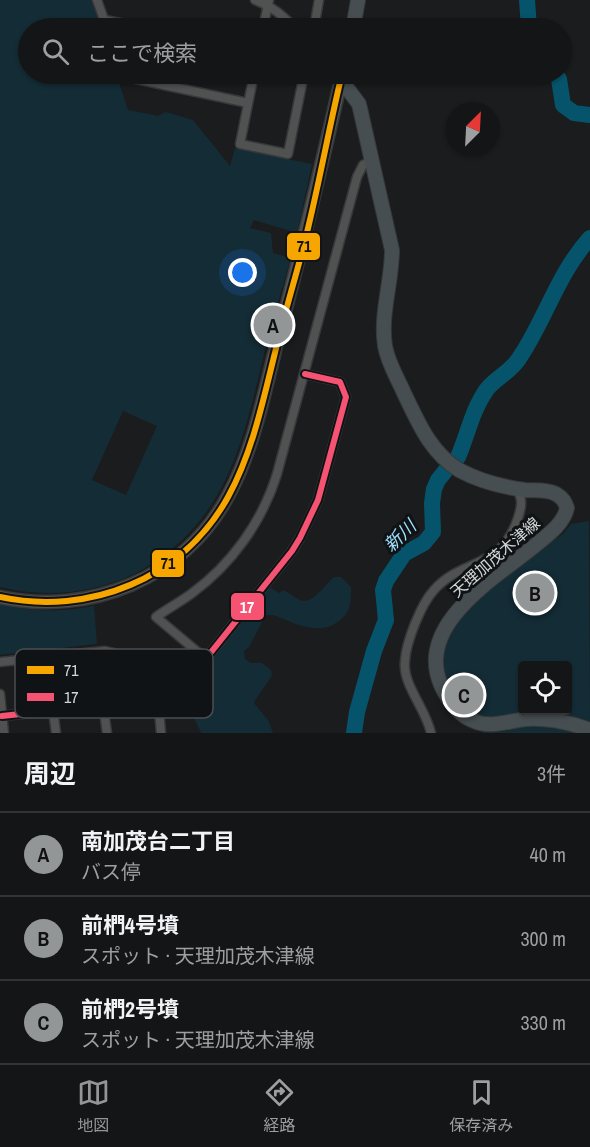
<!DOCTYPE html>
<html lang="ja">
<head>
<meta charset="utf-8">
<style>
	body { margin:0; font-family:"Archivo Narrow","Noto Sans JP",sans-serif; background:#212223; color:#f1f3f6 }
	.controls { position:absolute; right:18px; bottom:18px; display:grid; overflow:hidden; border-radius:6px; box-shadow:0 2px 4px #0004 }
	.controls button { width:54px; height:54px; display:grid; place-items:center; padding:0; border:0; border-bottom:2px solid #333435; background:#141516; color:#f1f3f6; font:30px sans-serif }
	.compass { position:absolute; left:446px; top:102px; width:54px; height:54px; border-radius:50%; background:#141516; box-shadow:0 2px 4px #0004; rotate:24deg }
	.you { position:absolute; left:243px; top:273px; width:21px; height:21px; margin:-15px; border:4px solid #fff; border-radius:50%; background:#1a73e8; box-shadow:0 0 0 9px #1a73e833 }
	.badge { display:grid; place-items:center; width:39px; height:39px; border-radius:50%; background:#939697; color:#111; font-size:20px; font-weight:700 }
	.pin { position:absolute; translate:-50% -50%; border:3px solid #fff; box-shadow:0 2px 6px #0006 }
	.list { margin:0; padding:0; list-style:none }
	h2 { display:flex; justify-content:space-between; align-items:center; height:78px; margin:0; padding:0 24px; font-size:26px }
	h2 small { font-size:20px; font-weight:400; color:#9d9fa1 }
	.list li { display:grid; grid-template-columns:39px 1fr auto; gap:18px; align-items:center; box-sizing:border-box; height:84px; padding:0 24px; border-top:2px solid #333435 }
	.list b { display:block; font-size:22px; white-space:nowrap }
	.list p { margin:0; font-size:20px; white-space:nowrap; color:#9d9fa1 }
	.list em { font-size:20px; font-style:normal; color:#9d9fa1 }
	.icon { flex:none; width:33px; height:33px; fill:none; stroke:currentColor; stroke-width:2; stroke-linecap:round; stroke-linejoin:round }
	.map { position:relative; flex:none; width:590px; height:733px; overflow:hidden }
	.search { position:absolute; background:#141516; box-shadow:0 2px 4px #0004; left:18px; right:18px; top:18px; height:66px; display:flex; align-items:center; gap:15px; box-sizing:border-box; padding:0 21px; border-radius:33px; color:#9d9fa1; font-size:22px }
	.sheet { height:330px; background:#141516 }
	nav { display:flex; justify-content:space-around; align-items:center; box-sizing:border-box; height:84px; border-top:2px solid #333435; background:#141516; font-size:16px; color:#9d9fa1 }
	nav a { display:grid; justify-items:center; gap:3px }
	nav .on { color:#939697 }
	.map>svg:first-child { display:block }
	.green { fill:#142c36; fill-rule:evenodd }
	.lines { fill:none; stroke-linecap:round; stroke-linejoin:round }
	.river { stroke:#06546b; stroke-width:16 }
	.street-casing { stroke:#363839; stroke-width:11 }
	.secondary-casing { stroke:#363839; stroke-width:15 }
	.primary-casing { stroke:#363839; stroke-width:16 }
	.street { stroke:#505151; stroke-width:8 }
	.secondary { stroke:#505151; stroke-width:12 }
	.primary { stroke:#464e51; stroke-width:14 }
	.bus-1-casing { stroke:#101315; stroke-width:10 }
	.bus-2-casing { stroke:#101315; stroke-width:10 }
	.bus-1 { stroke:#f7a600; stroke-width:6 }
	.bus-2 { stroke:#f65372; stroke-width:6 }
	.labels { text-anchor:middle; stroke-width:6; stroke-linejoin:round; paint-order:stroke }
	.street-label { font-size:16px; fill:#d4d7d8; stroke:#101315 }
	.water-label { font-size:18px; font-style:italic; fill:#9de1fe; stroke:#101315 }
	.key { fill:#101315; stroke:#4b4e50; stroke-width:1.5 }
	.key-label { font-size:16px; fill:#d4d7d8 }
	.line-badge { stroke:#101315; stroke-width:2 }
	.badge-label { font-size:16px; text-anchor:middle; font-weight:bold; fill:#fff }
	.pale-badge-label { font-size:16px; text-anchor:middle; font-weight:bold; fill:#111 }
</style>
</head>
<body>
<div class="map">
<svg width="590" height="733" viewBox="0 0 590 733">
	<rect width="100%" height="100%" fill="#1a1c1d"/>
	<path class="green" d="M0 0H92L102 28H28V74H116L128 110 158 116 166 112 193 120 230 166 235 148 312 164 297 233 254 220 250 228 271 233 273 253 291 258C282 288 273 319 265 350 243 443 226 526 134 574 93 594 44 598 0 587ZM123 411 157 426 126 495 92 480Z
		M589 521 590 723 541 711 568 710V666H522V710L530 711 496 717H482L471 714 463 708 447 683 441 658 447 636 467 609 539 550 563 534 571 524Z
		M334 577H341L351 587C351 602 351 612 339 621 318 637 295 623 273 615H266L249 647 244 651 245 659 251 663H262L271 670 272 675C267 685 259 692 254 703L268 720 273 733H201L182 692 269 587 279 593 283 590C290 593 294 597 300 600 311 606 326 584 334 577Z
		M0 604C32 612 62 612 94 606L97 644 0 655Z
		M542 725 584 733H482L484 730Z"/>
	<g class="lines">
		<path class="river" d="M527 0 529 28
			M555 74 559 79 563 105 574 113 590 115
			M458 457C468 434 472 410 487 389 497 377 512 371 520 357 546 318 558 273 590 238
			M354 733 357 712 374 651 386 620 383 590 386 581 404 554 424 543 433 532 432 503 434 489 438 480 446 470"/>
		<defs>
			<path id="street" d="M97 0 107 28
				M255 0C272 6 283 16 295 28
				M105 20 145 28
				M263 28 269 0
				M314 28 319 0
				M121 74 122 76 248 103
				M254 74 240 144 288 154 304 74
				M206 659 156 617C167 609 180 602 191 594 232 564 262 522 277 474L357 177 363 165 372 160
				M0 662 105 651 127 656 144 668 152 680 158 699 161 733
				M0 694 4 733
				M103 704 107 733
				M53 710 56 733
				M2 716 158 699 172 694 184 686 292 551 300 538 318 500 346 397 340 382 305 374
				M431 733C426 709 402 684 405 661 406 642 421 604 434 590 462 558 501 570 518 518 522 506 523 498 516 488"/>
			<path id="secondary" d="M0 597C89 616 184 579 228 496 256 445 266 383 281 327 303 245 322 163 341 80"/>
			<path id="primary" d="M353 28 358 0
				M342 74 341 80 359 104 392 250C392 282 380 314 385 346 388 363 397 377 404 393 418 422 430 452 459 470 479 481 503 487 525 490 536 491 546 489 556 494 563 498 565 502 567 508 564 523 549 534 538 543 499 576 414 623 441 685 448 700 458 715 474 721 491 729 510 720 528 719 548 718 571 723 590 730"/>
		</defs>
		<use href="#street" class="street-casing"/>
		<use href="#secondary" class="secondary-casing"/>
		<use href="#primary" class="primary-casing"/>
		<use href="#street" class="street"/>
		<use href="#secondary" class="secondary"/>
		<use href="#primary" class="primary"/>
		<defs>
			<path id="bus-1" d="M0 597C89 616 183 579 228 497 256 446 266 385 281 329 290 294 301 259 309 224 321 174 330 123 342 74"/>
			<path id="bus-2" d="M2 716 158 699 172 694 184 686 292 551 300 538 318 500 346 397 340 382 305 374"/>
		</defs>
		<use href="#bus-1" class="bus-1-casing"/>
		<use href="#bus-2" class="bus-2-casing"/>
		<use href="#bus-1" class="bus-1"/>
		<use href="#bus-2" class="bus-2"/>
	</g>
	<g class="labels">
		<g class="street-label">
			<text transform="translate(495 557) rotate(-41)" y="6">天理加茂木津線</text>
		</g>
		<g class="water-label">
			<text transform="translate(400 536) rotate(-44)" y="6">新川</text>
		</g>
	</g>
	<rect x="15" y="649" width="198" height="69" rx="9" class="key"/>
	<rect x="27" y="666" width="27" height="8" fill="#f7a600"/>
	<rect x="27" y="693" width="27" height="8" fill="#f65372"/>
	<g class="key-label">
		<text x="64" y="676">71</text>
		<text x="64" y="703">17</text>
	</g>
	<g class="line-badge">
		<rect x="286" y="232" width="35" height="29" rx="6" fill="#f7a600"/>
		<rect x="151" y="549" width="34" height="29" rx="6" fill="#f7a600"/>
		<rect x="230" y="592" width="35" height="29" rx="6" fill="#f65372"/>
	</g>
	<g class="badge-label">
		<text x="247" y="613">17</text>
	</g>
	<g class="pale-badge-label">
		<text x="304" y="252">71</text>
		<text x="168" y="569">71</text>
	</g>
</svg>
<div class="controls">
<button><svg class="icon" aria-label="locate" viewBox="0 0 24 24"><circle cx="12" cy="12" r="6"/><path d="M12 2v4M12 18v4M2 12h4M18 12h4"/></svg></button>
</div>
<svg class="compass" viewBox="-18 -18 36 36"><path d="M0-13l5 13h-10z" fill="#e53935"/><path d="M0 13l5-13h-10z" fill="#9d9fa1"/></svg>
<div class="you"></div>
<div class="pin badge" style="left:273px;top:325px">A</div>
<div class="pin badge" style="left:535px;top:593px">B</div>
<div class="pin badge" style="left:464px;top:695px">C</div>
<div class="search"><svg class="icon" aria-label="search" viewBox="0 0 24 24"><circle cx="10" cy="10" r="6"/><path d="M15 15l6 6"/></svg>ここで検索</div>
</div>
<section class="sheet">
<h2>周辺<small>3件</small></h2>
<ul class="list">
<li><span class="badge">A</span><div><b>南加茂台二丁目</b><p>バス停</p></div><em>40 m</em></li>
<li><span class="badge">B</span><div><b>前椚4号墳</b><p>スポット · 天理加茂木津線</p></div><em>300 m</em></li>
<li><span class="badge">C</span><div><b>前椚2号墳</b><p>スポット · 天理加茂木津線</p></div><em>330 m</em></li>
</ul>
</section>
<nav>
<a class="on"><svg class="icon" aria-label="map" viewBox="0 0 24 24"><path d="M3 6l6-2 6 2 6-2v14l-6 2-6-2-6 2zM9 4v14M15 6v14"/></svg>地図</a>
<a><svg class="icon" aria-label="directions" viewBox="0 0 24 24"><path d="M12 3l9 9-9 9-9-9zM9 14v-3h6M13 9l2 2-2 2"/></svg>経路</a>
<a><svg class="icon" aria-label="saved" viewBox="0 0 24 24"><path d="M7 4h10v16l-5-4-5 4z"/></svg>保存済み</a>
</nav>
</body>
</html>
